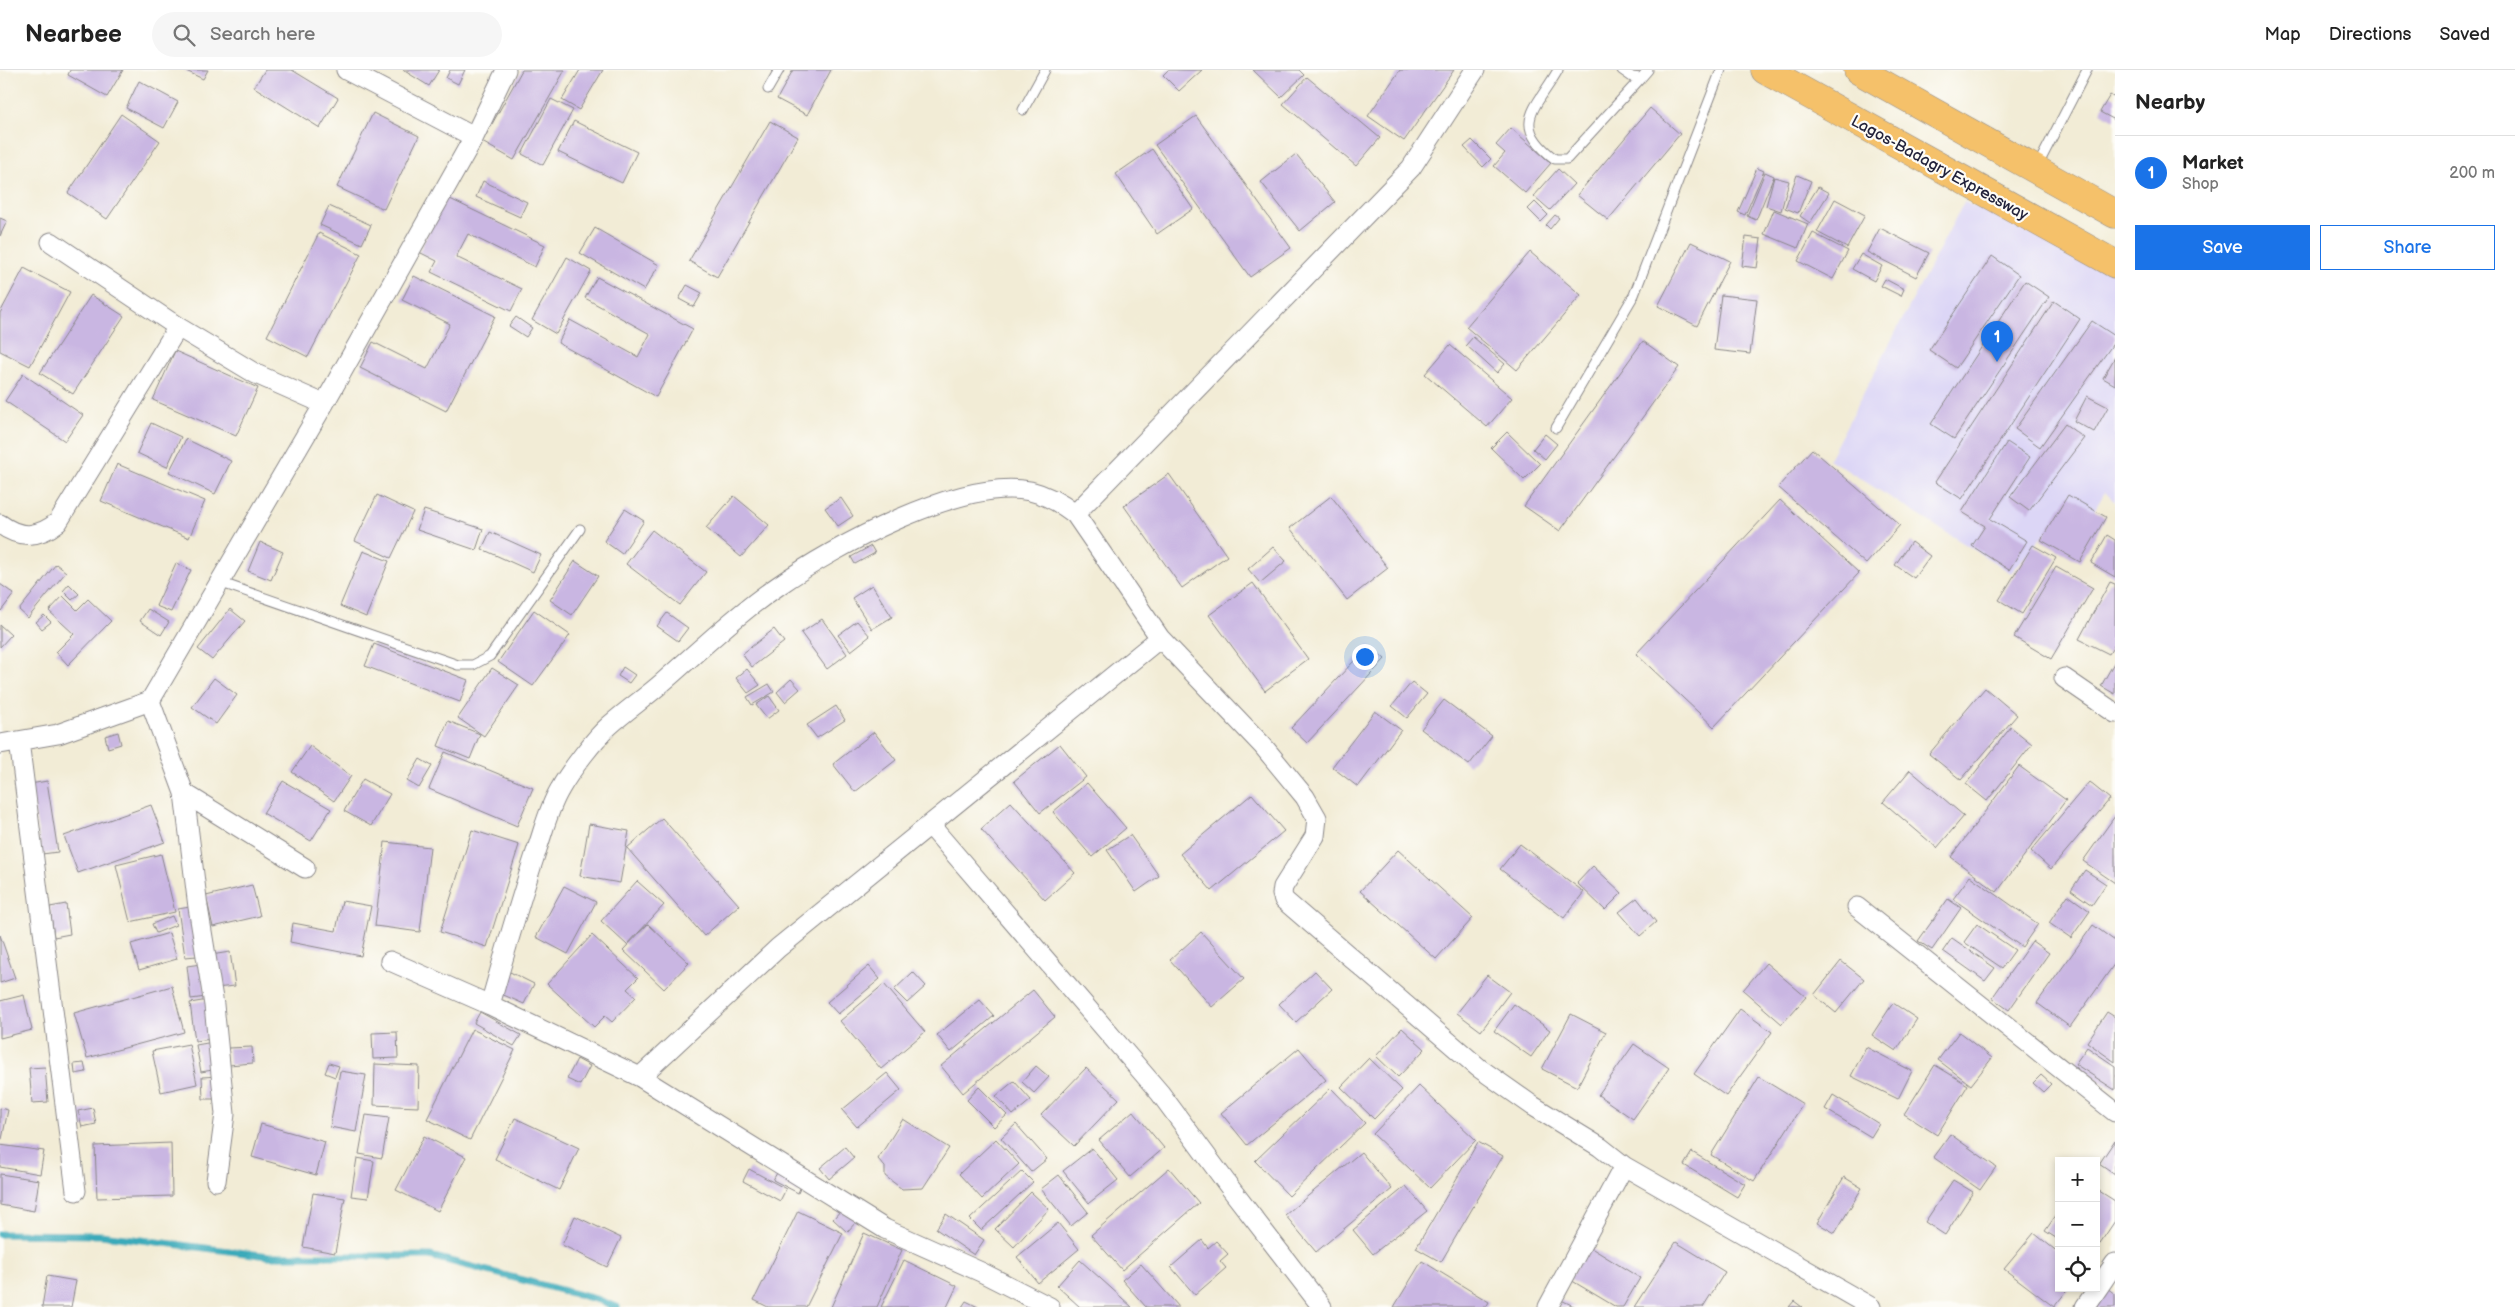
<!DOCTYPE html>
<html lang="en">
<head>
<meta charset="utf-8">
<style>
	body { margin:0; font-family:"Balsamiq Sans",sans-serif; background:#f6f6f6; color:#222 }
	.controls { position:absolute; right:15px; bottom:15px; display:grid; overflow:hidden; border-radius:0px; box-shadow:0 2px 8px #0003 }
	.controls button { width:45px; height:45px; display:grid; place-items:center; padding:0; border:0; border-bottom:1px solid #e0e0e0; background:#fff; color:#222; font:25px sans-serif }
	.you { position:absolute; left:1364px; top:586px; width:18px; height:18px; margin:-12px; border:4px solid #fff; border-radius:50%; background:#1a73e8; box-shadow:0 0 0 8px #1a73e833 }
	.badge { display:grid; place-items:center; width:32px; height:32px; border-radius:50%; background:#1a73e8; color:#fff; font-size:16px; font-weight:700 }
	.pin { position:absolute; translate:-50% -41px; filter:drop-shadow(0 1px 2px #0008) }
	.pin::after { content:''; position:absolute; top:26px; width:18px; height:15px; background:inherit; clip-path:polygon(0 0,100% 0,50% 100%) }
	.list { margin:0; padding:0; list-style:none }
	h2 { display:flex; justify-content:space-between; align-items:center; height:65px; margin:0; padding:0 20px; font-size:21px }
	h2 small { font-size:16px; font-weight:400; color:#767676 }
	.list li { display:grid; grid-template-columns:32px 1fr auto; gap:15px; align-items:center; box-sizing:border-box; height:75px; padding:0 20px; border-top:1px solid #e0e0e0 }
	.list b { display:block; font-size:19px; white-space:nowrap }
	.list p { margin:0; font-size:16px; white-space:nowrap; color:#767676 }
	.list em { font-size:16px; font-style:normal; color:#767676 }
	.actions { display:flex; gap:10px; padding:15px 20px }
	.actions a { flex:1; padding:11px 0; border:1px solid #1a73e8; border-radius:0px; text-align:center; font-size:18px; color:#1a73e8 }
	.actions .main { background:#1a73e8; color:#fff }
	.icon { flex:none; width:28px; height:28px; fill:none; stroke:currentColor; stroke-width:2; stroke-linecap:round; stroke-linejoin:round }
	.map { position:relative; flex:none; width:2115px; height:1237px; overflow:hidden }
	header { display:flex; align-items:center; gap:30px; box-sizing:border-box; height:70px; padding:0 25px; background:#fff; border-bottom:1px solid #e0e0e0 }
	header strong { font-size:24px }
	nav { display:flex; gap:28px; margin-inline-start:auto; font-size:18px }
	.search { width:350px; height:45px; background:#f6f6f6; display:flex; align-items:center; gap:12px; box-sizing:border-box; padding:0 18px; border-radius:28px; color:#767676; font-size:19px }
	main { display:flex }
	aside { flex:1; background:#fff }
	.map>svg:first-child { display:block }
	.built { fill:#dcd6f6 }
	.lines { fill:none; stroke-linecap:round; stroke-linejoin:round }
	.stream { stroke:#3baaba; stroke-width:7 }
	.building { fill:#c9b6e2 }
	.service-casing { stroke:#8a8788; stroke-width:11 }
	.minor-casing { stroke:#8a8788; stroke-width:21 }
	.trunk-casing { stroke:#8a8788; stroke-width:29 }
	.service { stroke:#fff; stroke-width:9 }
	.minor { stroke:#fff; stroke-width:19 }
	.trunk { stroke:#f5c16b; stroke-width:28 }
	.labels { text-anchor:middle; stroke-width:4.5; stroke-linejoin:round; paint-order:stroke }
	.street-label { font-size:16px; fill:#22223b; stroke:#fdfcf7 }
</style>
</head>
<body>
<header>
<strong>Nearbee</strong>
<div class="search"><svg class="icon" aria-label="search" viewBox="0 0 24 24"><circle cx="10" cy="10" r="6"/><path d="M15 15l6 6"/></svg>Search here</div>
<nav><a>Map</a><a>Directions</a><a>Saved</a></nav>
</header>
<main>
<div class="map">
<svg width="2115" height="1237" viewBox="0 0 2115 1237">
	<rect width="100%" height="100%" fill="#fdfcf7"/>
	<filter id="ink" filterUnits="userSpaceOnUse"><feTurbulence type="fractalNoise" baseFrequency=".02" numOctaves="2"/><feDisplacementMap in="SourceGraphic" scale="10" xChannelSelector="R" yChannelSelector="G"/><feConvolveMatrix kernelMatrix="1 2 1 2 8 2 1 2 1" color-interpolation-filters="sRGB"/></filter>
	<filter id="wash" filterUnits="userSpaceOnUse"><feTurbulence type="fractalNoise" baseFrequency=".0096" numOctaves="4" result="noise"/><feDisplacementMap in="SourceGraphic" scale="20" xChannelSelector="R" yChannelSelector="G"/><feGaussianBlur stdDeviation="1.12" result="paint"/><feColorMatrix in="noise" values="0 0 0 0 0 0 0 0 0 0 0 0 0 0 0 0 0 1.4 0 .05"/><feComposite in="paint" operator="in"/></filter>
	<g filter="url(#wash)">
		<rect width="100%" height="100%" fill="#f2ecd6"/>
		<path class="built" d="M1964 132 2115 195V432L2105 422 2081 463 2055 451 2011 503 1829 389Z"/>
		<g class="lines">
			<path class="stream" d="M0 1164 101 1165 269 1186H430L599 1230 617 1237"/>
		</g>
		<g id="blocks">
			<path class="building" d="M70 0H123L107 27 68 5Z
				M184 0H208L203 9Z
				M265 0H292L338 28 320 58 254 17Z
				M403 0H439L429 16Z
				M450 0H465L458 14 446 8Z
				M522 0H565L514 90 482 72Z
				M580 0H603L579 40 562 30Z
				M793 0H831L807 45 777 29Z
				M1168 0H1202L1179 21 1163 5Z
				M1253 0H1299L1304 5 1281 27Z
				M1400 0H1454L1404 71 1368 46Z
				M1307 7 1380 68 1356 96 1283 34Z
				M139 11 178 32 164 58 126 38Z
				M2110 25 2115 28V50L2100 42Z
				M551 29 573 40 543 95 522 84Z
				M1650 38 1680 64 1608 150 1577 125Z
				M373 43 419 66 384 139 337 117Z
				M121 44 160 71 107 149 68 123Z
				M1196 46 1291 178 1250 207 1155 75Z
				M574 51 637 82 622 113 558 82Z
				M770 51 798 67 717 207 689 191Z
				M1511 58 1551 93 1525 123 1494 96 1505 83 1496 75Z
				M1472 70 1491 89 1483 97 1464 77Z
				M1152 79 1193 139 1157 164 1116 104Z
				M1296 84 1335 132 1300 161 1261 112Z
				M1757 98 1764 101 1745 145 1738 142Z
				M1558 99 1574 114 1550 140 1534 126Z
				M1765 102 1774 106 1756 150 1747 146Z
				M1797 105 1811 111 1798 143 1785 138Z
				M1774 107 1789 111 1781 141 1766 136Z
				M483 111 527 132 520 147 476 127Z
				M1818 117 1829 123 1810 153 1800 146Z
				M446 127 545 175 535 197 468 164 456 187 522 219 511 241 431 202 437 191 419 182Z
				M1835 129 1865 145 1847 178 1817 162Z
				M1535 132 1548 145 1541 152 1528 139Z
				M329 136 371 155 362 174 320 155Z
				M1774 140 1808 154 1798 178 1764 164Z
				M1555 145 1559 148 1550 159 1546 155Z
				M0 148 7 151 0 166Z
				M595 158 659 195 644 220 580 183Z
				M1880 158 1929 183 1916 207 1867 182Z
				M319 163 361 184 308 287 267 266Z
				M1813 163 1848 181 1833 209 1798 191Z
				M1746 167 1761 169 1757 198 1742 196Z
				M1691 172 1730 191 1697 256 1658 236Z
				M1530 182 1581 225 1517 300 1466 257Z
				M1861 184 1882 196 1874 211 1852 199Z
				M1992 186 2019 205 1956 298 1929 280Z
				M567 187 591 201 556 264 532 250Z
				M24 198 70 222 30 296 0 281V243Z
				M414 206 495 246 446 341 360 298 373 272 427 299 450 254 402 230Z
				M597 207 693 259 656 327 558 273 570 250 638 287 650 264 585 228Z
				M1885 209 1904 219 1901 226 1881 216Z
				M2025 211 2049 227 1954 369 1931 354Z
				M687 215 702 223 694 237 679 229Z
				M91 225 124 246 73 324 40 303Z
				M1721 225 1757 229 1750 284 1714 280Z
				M2054 231 2080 249 1962 429 1935 412Z
				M516 247 532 258 526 267 509 256Z
				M2092 251 2115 266V271L2040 377 2015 359Z
				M1473 267 1505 294 1497 303 1466 275Z
				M1643 271 1679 297 1560 461 1524 436Z
				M1450 275 1512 328 1487 357 1425 304Z
				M175 281 258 318 236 366 153 330Z
				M2115 287V315L2103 308Z
				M23 304 83 345 65 371 5 331Z
				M2087 326 2108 337 2094 362 2074 351Z
				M151 353 181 367 167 397 137 383Z
				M2065 354 2084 368 2029 441 2010 427Z
				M1507 362 1540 394 1524 410 1491 378Z
				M1545 364 1557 374 1545 389 1533 379Z
				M186 369 231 391 215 424 169 402Z
				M2007 372 2030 387 1990 449 2027 471 2009 500 1972 476 1985 456 1962 442Z
				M1812 379 1900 455 1866 494 1778 417Z
				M117 394 205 431 189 468 101 431Z
				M1169 404 1227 486 1182 518 1124 436Z
				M377 425 413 442 391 488 355 471Z
				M2068 425 2106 447 2080 492 2041 470Z
				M734 426 769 455 741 487 706 458Z
				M1331 426 1388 498 1347 530 1290 458Z
				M841 428 853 446 838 456 825 438Z
				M1780 430 1859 503 1714 657 1636 584Z
				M625 439 644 451 622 484 604 471Z
				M424 440 483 459 476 480 417 460Z
				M652 460 706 502 680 535 626 494Z
				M490 462 541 485 533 502 482 479Z
				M2107 465 2115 470V507L2091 493Z
				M260 472 283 482 271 510 248 501Z
				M1911 472 1930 486 1914 508 1895 495Z
				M2033 475 2056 488 2022 544 1999 530Z
				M871 476 875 483 855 494 851 487Z
				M1273 477 1286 491 1260 513 1248 499Z
				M363 481 389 491 366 547 340 536Z
				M575 491 598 506 572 545 550 530Z
				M176 493 191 500 171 542 156 536Z
				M56 494 66 502 28 548 19 540Z
				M2056 497 2093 518 2051 589 2014 567Z
				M2110 512 2115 514V574L2109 584 2079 569Z
				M1253 513 1308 589 1265 621 1209 545Z
				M0 514 14 524 1 541 0 540Z
				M69 514 79 524 72 530 63 521Z
				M872 515 892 547 872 559 852 528Z
				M63 526 77 540 88 529 111 551 68 595 56 582 74 564 49 541Z
				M148 539 169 552 161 565 140 551Z
				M230 539 245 551 212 590 198 579Z
				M534 540 570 565 533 616 498 592Z
				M667 543 688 558 678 571 657 556Z
				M44 545 51 552 42 559 36 552Z
				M822 549 847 584 827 599 801 563Z
				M857 551 870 566 851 581 838 565Z
				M0 555 11 565 0 577Z
				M774 559 784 572 752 597 742 584Z
				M374 574 468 610 460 632 365 596Z
				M1369 575 1385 589 1307 673 1291 658Z
				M2115 591V624L2101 616Z
				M623 597 635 605 629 613 618 606Z
				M492 598 519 615 484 666 458 648Z
				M747 599 760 615 748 623 736 608Z
				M214 608 237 625 216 654 192 637Z
				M791 609 800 619 785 632 777 622Z
				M1412 612 1427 624 1407 648 1392 636Z
				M769 614 774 622 752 635 747 627Z
				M1985 618 2017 645 1961 710 1929 684Z
				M769 626 779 640 767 649 756 635Z
				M1444 630 1492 666 1469 695 1421 659Z
				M836 636 845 650 817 668 807 655Z
				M1375 641 1401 660 1358 717 1332 697Z
				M448 651 480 664 470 689 438 676Z
				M2011 657 2032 674 1987 731 1966 714Z
				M118 662 121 674 108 678 105 666Z
				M874 662 896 690 855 722 833 694Z
				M1060 674 1086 707 1040 743 1014 711Z
				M310 676 351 706 334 731 292 702Z
				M445 682 533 718 517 756 429 719Z
				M420 689 432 696 419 718 407 711Z
				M2019 696 2066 730 1997 822 1951 787Z
				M1910 700 1964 746 1937 778 1883 732Z
				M363 709 390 724 371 756 344 741Z
				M47 711 58 782 42 784 30 714Z
				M283 711 331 739 311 771 263 743Z
				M2089 712 2110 729 2051 799 2031 781Z
				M1087 713 1126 758 1092 787 1053 742Z
				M1252 724 1284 761 1212 821 1180 784Z
				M1011 732 1075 803 1045 830 981 759Z
				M151 735 165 772 78 803 64 766Z
				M2115 746V813L2083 791Z
				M662 748 739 835 704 866 627 778Z
				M589 754 629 761 620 813 580 806Z
				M472 760 519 775 487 877 440 862Z
				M1130 765 1159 806 1136 822 1107 780Z
				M385 772 430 777 420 862 375 856Z
				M1520 774 1584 822 1564 848 1500 799Z
				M1398 780 1473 848 1436 889 1360 821Z
				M161 784 175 842 130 852 116 795Z
				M1593 796 1622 823 1605 840 1577 813Z
				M2085 800 2106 814 2092 835 2071 820Z
				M1970 806 2038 854 2022 877 1953 829Z
				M637 811 664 835 627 875 601 851Z
				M252 815 260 846 213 857 206 826Z
				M564 816 596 832 568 884 536 867Z
				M2068 825 2090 841 2071 868 2049 853Z
				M1637 828 1656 852 1640 866 1619 842Z
				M1948 829 1961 838 1932 880 1918 871Z
				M342 831 371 836 361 886 290 872 293 853 336 861Z
				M66 834 70 864 54 867 50 837Z
				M190 837 197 886 185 887 178 839Z
				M172 846 176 855 156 863 152 854Z
				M648 854 689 893 664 919 623 880Z
				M1977 854 2015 880 2002 898 1964 872Z
				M2093 855 2115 871V893L2070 957 2037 933Z
				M1201 862 1244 909 1212 937 1170 890Z
				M169 863 177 889 139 900 131 874Z
				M0 865 15 908 0 913Z
				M592 865 638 908 627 919 636 927 612 952 605 946 594 957 547 914Z
				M1952 868 1995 898 1985 911 1943 881Z
				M2032 871 2049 883 2009 940 1992 928Z
				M230 882 235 916 215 918 211 885Z
				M1841 891 1864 909 1836 943 1814 925Z
				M1766 893 1806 927 1782 954 1743 920Z
				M201 894 206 927 191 929 187 896Z
				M869 896 880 909 838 944 827 932Z
				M1315 901 1332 919 1296 952 1279 934Z
				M510 902 534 914 524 934 499 923Z
				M913 902 926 916 907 933 894 920Z
				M1487 905 1510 922 1481 961 1457 943Z
				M884 914 925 962 881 999 840 951Z
				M172 916 184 962 87 988 74 943Z
				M1033 920 1055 947 963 1023 941 996Z
				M24 925 32 960 0 968V931Z
				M208 930 213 969 195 971 190 933Z
				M980 930 994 946 951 982 937 965Z
				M1893 933 1917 949 1896 981 1872 965Z
				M1514 934 1550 960 1531 987 1494 961Z
				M1740 939 1772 962 1726 1026 1694 1004Z
				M480 942 521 965 514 976 474 953Z
				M2107 942 2115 947V992L2087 972Z
				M1571 944 1606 962 1577 1017 1542 999Z
				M1402 958 1425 979 1398 1007 1376 986Z
				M472 959 515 980 470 1070 427 1049Z
				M397 962 398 988 373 989 372 963Z
				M1959 962 1992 988 1971 1015 1938 990Z
				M213 972 218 999 201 1002 196 975Z
				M189 974 197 1014 161 1022 152 981Z
				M1634 974 1669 998 1633 1049 1598 1025Z
				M252 977 253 993 229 995 228 978Z
				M1866 977 1912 1001 1898 1029 1851 1006Z
				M2087 977 2115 996V1020L2075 994Z
				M1299 978 1326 1010 1247 1075 1221 1043Z
				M1369 988 1402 1020 1374 1049 1341 1017Z
				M577 989 590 996 580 1015 567 1009Z
				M84 993 86 1002 75 1004 74 994Z
				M329 993 339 996 335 1007 325 1003Z
				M375 994 419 996 418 1037 374 1035Z
				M1935 995 1968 1015 1937 1065 1904 1044Z
				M1036 996 1049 1007 1034 1023 1022 1012Z
				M45 997 48 1032 32 1033 29 998Z
				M1086 998 1119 1029 1074 1076 1041 1045Z
				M340 1001 366 1005 356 1062 330 1057Z
				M887 1003 901 1020 857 1057 842 1040Z
				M2041 1005 2051 1014 2043 1022 2033 1013Z
				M219 1006 221 1029H203L202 1007Z
				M1759 1007 1803 1034 1754 1111 1711 1085Z
				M1014 1011 1031 1030 1013 1045 996 1026Z
				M1419 1016 1476 1070 1430 1118 1373 1064Z
				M979 1017 1007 1045 994 1057 967 1030Z
				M1331 1018 1365 1053 1289 1126 1255 1091Z
				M1833 1025 1879 1054 1871 1067 1825 1039Z
				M0 1038 8 1040 2 1069H0Z
				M93 1038 96 1054 82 1057 78 1041Z
				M1133 1041 1164 1078 1130 1107 1099 1070Z
				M366 1045 389 1048 382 1088 359 1084Z
				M515 1048 579 1078 559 1120 495 1089Z
				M903 1049 949 1078 923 1118 902 1119 885 1106V1097L878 1089Z
				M261 1054 325 1072 316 1105 252 1087Z
				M1016 1054 1047 1089 1031 1102 1001 1068Z
				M1950 1064 1996 1097 1980 1120 1933 1087Z
				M424 1066 466 1087 438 1141 396 1120Z
				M996 1069 1019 1094 982 1129 959 1104Z
				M2115 1070V1105L2099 1094Z
				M1478 1072 1503 1086 1441 1192 1416 1178Z
				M171 1073 172 1126 97 1128 95 1076Z
				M0 1075 44 1081 40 1104 0 1097Z
				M845 1077 854 1088 829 1109 820 1098Z
				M1092 1078 1118 1110 1089 1133 1063 1101Z
				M1361 1082 1392 1119 1316 1182 1285 1145Z
				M1692 1082 1745 1114 1737 1127 1684 1095Z
				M357 1088 374 1091 368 1128 351 1126Z
				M1169 1098 1199 1133 1122 1200 1091 1165Z
				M749 1099 786 1119 780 1131 743 1111Z
				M778 1101 802 1114 798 1123 773 1110Z
				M1022 1101 1033 1112 981 1160 970 1149Z
				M0 1104 39 1110 34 1141 0 1135Z
				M1059 1105 1088 1142 1071 1156 1041 1119Z
				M1844 1107 1862 1118 1835 1163 1817 1153Z
				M1953 1110 1973 1122 1945 1165 1925 1152Z
				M1406 1116 1427 1141 1373 1184 1353 1160Z
				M2096 1119 2115 1131V1151L2096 1179Z
				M1031 1122 1049 1139 1014 1177 995 1159Z
				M313 1123 345 1128 335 1183 303 1177Z
				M843 1138 857 1151 847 1162 833 1149Z
				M798 1141 843 1163 806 1237H768L754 1230Z
				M2059 1141V1170L2045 1161Z
				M946 1144 984 1170 974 1185 936 1159Z
				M575 1146 621 1168 607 1197 562 1175Z
				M1058 1153 1079 1179 1038 1213 1017 1187Z
				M864 1163 902 1180 877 1237H831Z
				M2034 1163 2059 1183V1218H2069L2054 1237 2004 1199Z
				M1202 1170 1208 1178 1216 1171 1228 1184 1220 1191 1226 1198 1195 1225 1171 1197Z
				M1676 1172 1725 1202 1703 1237H1634Z
				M1588 1176 1640 1208 1623 1237H1616L1569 1209Z
				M904 1190 957 1216 947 1237H881Z
				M1080 1190 1132 1237H1080L1057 1216Z
				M1422 1191 1489 1232 1486 1237H1394Z
				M1141 1194 1179 1237H1146L1122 1210Z
				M47 1206 76 1211 71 1237H42Z
				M2107 1218 2115 1224V1237H2095Z
				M1561 1230 1576 1237H1558Z
				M966 1231 978 1237H962Z
				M1794 1231 1802 1237H1789Z"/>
		</g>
	</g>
	<g filter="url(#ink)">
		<use href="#blocks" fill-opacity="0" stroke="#8a8788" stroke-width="1"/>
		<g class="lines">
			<defs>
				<path id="service" d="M1558 0C1536 39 1509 54 1555 89H1567L1641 8
					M1622 0 1632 7 1641 8 1648 0
					M768 19 779 0
					M1023 40 1045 0
					M2037 97 2087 0
					M1556 358 1634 225 1721 0
					M219 512 458 595H473L490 586 580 459"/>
				<path id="minor" d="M346 0 474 67
					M51 172 178 257 256 304 324 334
					M1075 444 1411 98 1475 0
					M0 454C20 469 38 468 58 452L178 257
					M2064 608 2115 643
					M150 631 184 723 198 837 214 935 225 1044 216 1111
					M19 671 76 1121
					M0 674 58 664 150 631 324 334 474 67 506 0
					M184 723 305 798
					M930 755 1160 1023 1231 1119 1322 1237
					M1857 837 2115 1042
					M390 891 490 935 640 1007 885 1159 981 1202 1050 1237
					M490 935C505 882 520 830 537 779 544 759 549 737 560 719 570 701 595 668 610 655 627 640 646 627 663 612 701 579 737 544 778 516 834 477 961 407 1030 421 1047 425 1062 434 1075 444L1160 568 1263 676 1305 727 1317 748 1315 766 1283 817 1282 824 1284 830 1479 998 1533 1036 1600 1077 1624 1096 1871 1237
					M640 1007 778 878 1160 568
					M1548 1237 1624 1096
					M2085 1237 2115 1193"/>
				<path id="trunk" d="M1765 0 2115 194
					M1858 0 2115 144"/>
			</defs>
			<use href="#service" class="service-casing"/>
			<use href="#minor" class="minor-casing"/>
			<use href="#trunk" class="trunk-casing"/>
			<use href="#service" class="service"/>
			<use href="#minor" class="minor"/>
			<use href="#trunk" class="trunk"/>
		</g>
	</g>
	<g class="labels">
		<g class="street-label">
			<text transform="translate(1940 97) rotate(29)" y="6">Lagos-Badagry Expressway</text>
		</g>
	</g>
</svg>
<div class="controls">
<button>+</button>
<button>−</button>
<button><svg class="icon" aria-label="locate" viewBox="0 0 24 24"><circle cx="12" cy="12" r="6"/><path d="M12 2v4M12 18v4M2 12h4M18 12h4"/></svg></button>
</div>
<div class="you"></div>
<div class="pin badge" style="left:1997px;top:292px">1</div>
</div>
<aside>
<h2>Nearby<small></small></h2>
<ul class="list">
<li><span class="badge">1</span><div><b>Market</b><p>Shop</p></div><em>200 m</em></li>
</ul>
<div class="actions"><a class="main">Save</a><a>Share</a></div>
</aside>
</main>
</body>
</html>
